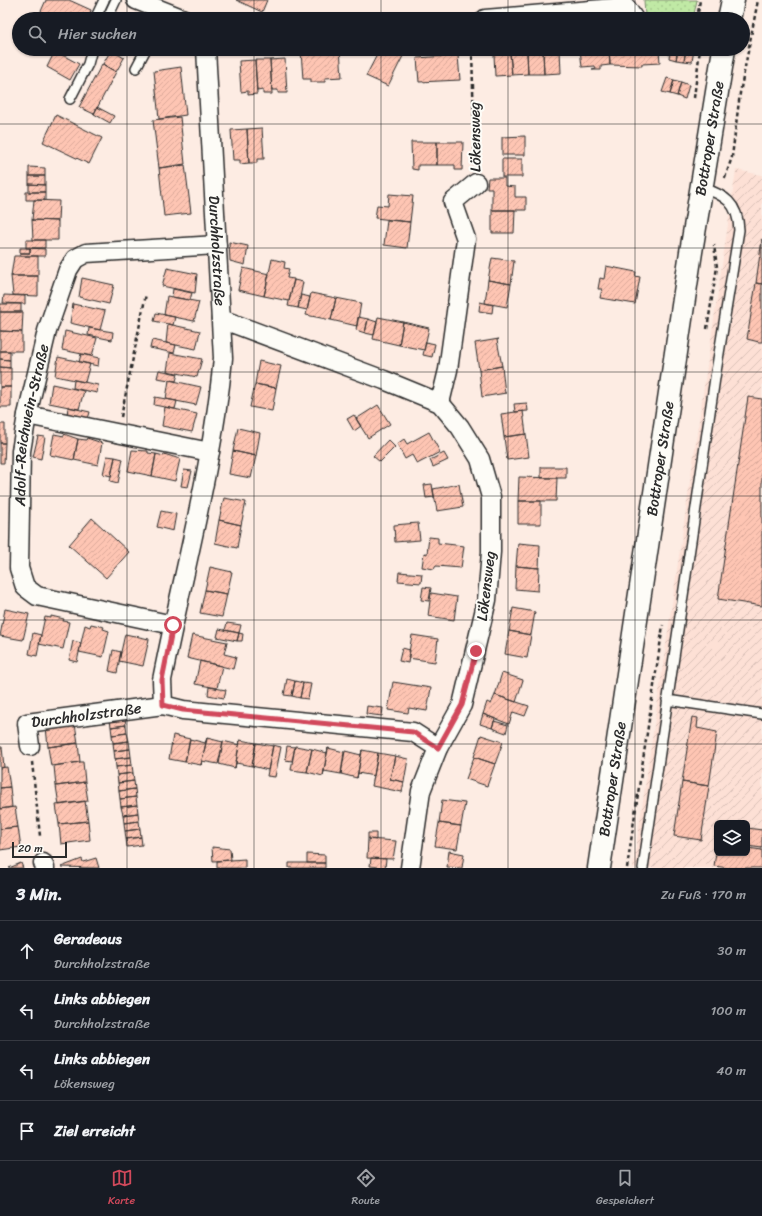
<!DOCTYPE html>
<html lang="de">
<head>
<meta charset="utf-8">
<style>
	body { margin:0; font-family:Sriracha,sans-serif; background:#20242c; color:#f1f3f6 }
	.controls { position:absolute; right:12px; bottom:12px; display:grid; overflow:hidden; border-radius:6px; box-shadow:0 1px 3px #0004 }
	.controls button { width:36px; height:36px; display:grid; place-items:center; padding:0; border:0; border-bottom:1px solid #363941; background:#171b24; color:#f1f3f6; font:20px sans-serif }
	.scale { position:absolute; left:12px; bottom:10px; width:55px; box-sizing:border-box; padding-left:4px; border:2px solid #2b2b2b; border-top:0; font-size:11px; line-height:14px; white-space:nowrap; color:#2b2b2b; -webkit-text-stroke:3px #fdfcf7; paint-order:stroke }
	.stop { position:absolute; width:12px; height:12px; margin:-9px; border:3px solid #d1495b; border-radius:50%; background:#fff }
	.stop.end { background:#d1495b; border-color:#fff; box-shadow:0 1px 4px #0008 }
	.list { margin:0; padding:0; list-style:none }
	h2 { display:flex; justify-content:space-between; align-items:center; height:52px; margin:0; padding:0 16px; font-size:17px }
	h2 small { font-size:13px; font-weight:400; color:#9ea1a6 }
	.list li { display:grid; grid-template-columns:26px 1fr auto; gap:12px; align-items:center; box-sizing:border-box; height:60px; padding:0 16px; border-top:1px solid #363941 }
	.list b { display:block; font-size:15px; white-space:nowrap }
	.list p { margin:0; font-size:13px; white-space:nowrap; color:#9ea1a6 }
	.list em { font-size:13px; font-style:normal; color:#9ea1a6 }
	.icon { flex:none; width:22px; height:22px; fill:none; stroke:currentColor; stroke-width:2; stroke-linecap:round; stroke-linejoin:round }
	.map { position:relative; flex:none; width:762px; height:868px; overflow:hidden }
	.search { position:absolute; background:#171b24; box-shadow:0 1px 3px #0004; left:12px; right:12px; top:12px; height:44px; display:flex; align-items:center; gap:10px; box-sizing:border-box; padding:0 14px; border-radius:22px; color:#9ea1a6; font-size:15px }
	.sheet { height:292px; background:#171b24 }
	nav { display:flex; justify-content:space-around; align-items:center; box-sizing:border-box; height:56px; border-top:1px solid #363941; background:#171b24; font-size:11px; color:#9ea1a6 }
	nav a { display:grid; justify-items:center; gap:2px }
	nav .on { color:#d1495b }
	.map>svg:first-child { display:block }
	.industrial { fill:url(#industrial-furrows); fill-rule:evenodd }
	.grass { fill:url(#grass-dots); stroke:#768a68 }
	.building { fill:url(#building-hatch); stroke:#2b2b2b }
	.lines { fill:none; stroke-linecap:round; stroke-linejoin:round }
	.lane-casing { stroke:#2b2b2b; stroke-width:12 }
	.street-casing { stroke:#2b2b2b; stroke-width:21 }
	.secondary-casing { stroke:#2b2b2b; stroke-width:25 }
	.path { stroke:#2b2b2b; stroke-width:2.5; stroke-dasharray:4 3; stroke-linecap:butt }
	.lane { stroke:#fdfcf7; stroke-width:9 }
	.street { stroke:#fdfcf7; stroke-width:18 }
	.secondary { stroke:#fdfcf7; stroke-width:22 }
	.route { stroke:#d1495b; stroke-width:5 }
	.grid { fill:none; stroke:#2b2b2b; stroke-width:1; stroke-opacity:0.55 }
	.labels { text-anchor:middle; stroke-width:4; stroke-linejoin:round; paint-order:stroke }
	.street-label { font-size:15px; fill:#2b2b2b; stroke:#fdfcf7 }
</style>
</head>
<body>
<div class="map">
<svg width="762" height="868" viewBox="0 0 762 868">
	<defs>
		<pattern id="industrial-furrows" width="10" height="10" patternUnits="userSpaceOnUse"><rect width="10" height="10" fill="#fde0d5"/><path d="M-1 1l2-2M0 10L10 0M9 11l2-2" fill="none" stroke="#d9c0b7"/></pattern>
		<pattern id="grass-dots" width="8" height="8" patternUnits="userSpaceOnUse"><rect width="8" height="8" fill="#c0e9a5"/><path d="M2 2h.1M6 6h.1" fill="none" stroke="#a5c88e" stroke-width="1.8" stroke-linecap="round"/></pattern>
		<pattern id="building-hatch" width="6" height="6" patternUnits="userSpaceOnUse"><rect width="6" height="6" fill="#fec5b3"/><path d="M-1 1l2-2M0 6l6-6M5 7l2-2" fill="none" stroke="#daa99a"/></pattern>
	</defs>
	<rect width="100%" height="100%" fill="#fdece3"/>
	<filter id="ink" filterUnits="userSpaceOnUse"><feTurbulence type="fractalNoise" baseFrequency=".025" numOctaves="2"/><feDisplacementMap in="SourceGraphic" scale="8" xChannelSelector="R" yChannelSelector="G"/><feConvolveMatrix kernelMatrix="1 2 1 2 8 2 1 2 1" color-interpolation-filters="sRGB"/></filter>
	<g filter="url(#ink)">
		<path class="industrial" d="M736 170 762 175V868H633ZM717 823H747V853H717Z"/>
		<path class="grass" d="M644 0H697L693 19 645 16Z"/>
		<path class="building" d="M46 0H69L91 10 88 19H40L38 18Z
			M236 0H267L262 12Z
			M114 13 128 19H112Z
			M120 49H127L124 54 119 52Z
			M340 49 342 77 325 78V82H311V79H303L301 51Z
			M380 49H393L404 54 388 86 366 76Z
			M580 49H609L610 65 601 66V70H592L596 69 595 66 582 67Z
			M609 49H659L660 63 642 64V66L610 65Z
			M670 49H678L676 60 669 58Z
			M678 49H686L684 61 676 60Z
			M686 49H694L692 62 684 61Z
			M111 50 124 58 116 72 103 64Z
			M560 50 561 73 544 74 543 51Z
			M55 51 79 64 70 80 47 67Z
			M543 51 544 74H528L527 52Z
			M527 52 528 74 512 75 510 53Z
			M510 53 512 75 495 76 494 54Z
			M458 55 460 80 419 82 417 58Z
			M285 59 287 93H278V90H272L270 60Z
			M255 60 257 94 248 95V91L241 92 239 61Z
			M255 60H270L272 94H263V90L257 91Z
			M102 64 116 72 94 114 79 107Z
			M181 67 186 115 159 119 154 71Z
			M667 78 674 80 670 94 662 92Z
			M674 80 681 82 677 96 670 94Z
			M681 82 689 85 685 99 677 96Z
			M97 107 114 116 110 123 94 114Z
			M56 115 102 138 89 164 43 142Z
			M180 117 185 164 159 168 153 120Z
			M262 128 264 159H257V163H249L247 129Z
			M247 129 249 163 240 164V160H233L231 130Z
			M525 136V155H502V137Z
			M411 142H437V165H418V170L412 169Z
			M437 142H463L462 170H455V165H437Z
			M502 159H522V177H502Z
			M185 165 191 213 164 216 159 168Z
			M29 167 45 168V176H29Z
			M29 176H45V185L29 184Z
			M488 178H505V186L515 187V197H526V210H492V188H487Z
			M29 184 45 185V192H29Z
			M26 192H45V200H26Z
			M389 194 413 196 410 222 375 218 377 205 388 206Z
			M34 200 59 201 58 221 32 220Z
			M492 210H515L514 233H492Z
			M32 220 58 221V240H33Z
			M387 220 410 222 407 248 384 245Z
			M762 239V284L756 283Z
			M26 240H45V248H26Z
			M229 242 248 246 245 265 230 261Z
			M20 248H30V253H20Z
			M30 248 45 249V256H20V253H30Z
			M14 256H38V276H11Z
			M492 258 514 261 511 284 488 280Z
			M272 259 285 262 284 268 289 269 287 278 294 279 289 301 264 296Z
			M606 266 636 272 635 276 640 277 635 304 600 298 602 289H598L600 278 604 279Z
			M167 268 197 274 195 293 162 286Z
			M243 268 269 274 264 296 238 290Z
			M11 276H38V296L13 295Z
			M82 278 114 285 109 304 79 297Z
			M294 280 303 282 298 308 288 306Z
			M488 280 511 284 507 307 485 303Z
			M756 283 762 284V342H759L747 339Z
			M173 289 192 293 190 300 172 297Z
			M311 293 336 298 331 320 306 315Z
			M4 295 25 296V304L3 303Z
			M301 295 310 297 307 310 298 308Z
			M167 296 199 302 194 321 164 315Z
			M336 298 361 303 357 326 331 320Z
			M480 302 493 305 492 313 479 311Z
			M0 304H21V312H0Z
			M73 304 105 311 100 330 70 323Z
			M0 312H23L22 332 0 331Z
			M156 313 175 317 173 325 154 321Z
			M358 317 368 319 365 333 356 330Z
			M378 317 403 322 399 345 373 339Z
			M368 319 377 322 374 335 365 333Z
			M403 322 429 328 424 350 399 345Z
			M168 324 200 331 196 349 166 343Z
			M89 328 113 332 112 340 88 335Z
			M0 331 22 332V351H0Z
			M65 331 97 338 92 356 62 350Z
			M499 339 497 340 502 366 479 370 475 343Z
			M152 340 176 345 174 353 150 348Z
			M426 342 435 344 432 357 423 355Z
			M0 351H10V360L0 359Z
			M170 353 202 359 197 377 167 371Z
			M81 354 99 358 98 366 79 362Z
			M58 357 90 364 85 382 55 376Z
			M0 359 10 360V368L0 367Z
			M259 361 281 366 276 388 255 384Z
			M502 366 505 393H506L482 397 479 370Z
			M0 367 11 368V387H0Z
			M159 370 178 374 176 381 157 378Z
			M74 380 98 385 97 393 73 388Z
			M169 380 201 387 196 405 166 399Z
			M52 384 84 391 79 409 49 403Z
			M255 384 276 388 272 411 250 407Z
			M0 387H11V407H0Z
			M155 397 177 401 175 409 154 405Z
			M748 397 762 399V606L718 599Z
			M527 403 528 411 515 412 514 404Z
			M378 405 390 424 368 438 356 419Z
			M68 407 90 412 88 419 67 415Z
			M165 407 197 414 192 432 162 426Z
			M523 411 526 434 504 437 501 414Z
			M354 415 361 426 354 431 347 419Z
			M0 424H5V443H0Z
			M238 428 260 433 256 456 233 451Z
			M429 432 440 452 417 464 412 455 405 459 397 444 404 439 407 444Z
			M54 434 64 436V434L78 439 74 460 50 455Z
			M526 434 529 457 507 460 504 437Z
			M38 436 45 437 41 459 33 457Z
			M87 438 102 443 98 465 74 460 78 439 86 440Z
			M388 440 395 447 380 462 373 456Z
			M0 443H5L4 463H0Z
			M132 450 148 451V453L156 454 152 476 128 471Z
			M233 451 256 456 251 478 229 474Z
			M444 453 448 460 433 467 430 460Z
			M156 454 164 456V454L180 459 175 481 152 476Z
			M107 456 115 457 111 476 103 474Z
			M115 457 123 459 118 483 110 481Z
			M541 467H566V478H541Z
			M184 470 192 471 188 487 181 486Z
			M519 477 557 478 556 501H518Z
			M432 484 434 497 426 498 424 485Z
			M459 484 463 507 437 511 433 489Z
			M224 498 246 502 241 525 219 520Z
			M518 501H541V524H518Z
			M161 511 176 514 173 531 157 527Z
			M92 518 129 552 106 578 69 545Z
			M219 520 241 525 237 548 215 543Z
			M418 523 420 540 395 542 394 525Z
			M429 537 438 538V543L464 546 461 568 436 566 434 569 422 567 424 553 427 554Z
			M518 543 540 545 539 568 516 566Z
			M516 566 539 568 538 591 515 589Z
			M210 567 232 572 227 594 205 590Z
			M399 572 422 574 421 583 398 581Z
			M423 587 431 588 429 601 421 600Z
			M205 590 227 594 222 617 200 613Z
			M431 593 457 597 454 620 428 616Z
			M513 608 535 612 531 635 509 631Z
			M5 609 29 614 23 640 0 636Z
			M51 616 64 619 63 621 69 622 63 649 39 644 45 617 51 618Z
			M227 623 241 625 239 633 225 630Z
			M91 624 104 627 103 629 109 631 103 657 79 652 85 625 90 627Z
			M219 629 239 633 237 641 217 637Z
			M509 631 531 635 527 658 505 654Z
			M33 633 41 635 37 656 29 654Z
			M239 633 243 634 242 641H237Z
			M125 634 149 639 143 666 119 661Z
			M192 635 227 642 224 654 236 657 233 669 187 658Z
			M412 635 438 639 435 662 408 658Z
			M73 641 81 643 77 662 69 660Z
			M402 648 410 650 408 663 399 661Z
			M113 650 121 652 117 673 109 671Z
			M200 661 222 666 217 688 195 684Z
			M502 673 523 680 516 702 495 695Z
			M287 679 295 681 292 696 284 695Z
			M295 681 303 683 300 698 292 696Z
			M393 682 431 688 427 711 409 708 408 713 388 710Z
			M303 683 311 684 308 699 300 698Z
			M209 687 226 690 224 698 208 695Z
			M495 695 529 706 525 716 513 712 509 724 483 714 487 702 491 704Z
			M367 706 383 708 382 716 366 714Z
			M483 714 495 719 492 728 480 724Z
			M125 717 126 725 111 727 110 719Z
			M692 717 698 718 697 728 717 732 709 786 682 782Z
			M494 721 508 725 506 733 492 728Z
			M75 724 78 743 48 747 46 727Z
			M126 725 127 733 112 735 111 727Z
			M127 733 129 741 113 743 112 735Z
			M173 735 190 739 185 762 169 759Z
			M481 735 503 742 495 764 474 757Z
			M207 738 223 742 218 764 202 761 201 765Z
			M207 738 201 765 185 762 190 739 205 743Z
			M240 740 256 743 252 766 236 763 235 768Z
			M240 740 235 768 219 764 223 741 239 745Z
			M129 741 130 749 114 751 113 743Z
			M78 743 80 762 51 766 48 747Z
			M256 743 273 746 268 770 252 766Z
			M273 745 281 747 275 777 267 776Z
			M287 746 295 747 292 761 285 760Z
			M295 746 312 749 307 772 291 770Z
			M0 747H2L4 767 0 768Z
			M328 748 323 776 307 772 312 749 327 753Z
			M328 748 344 752 341 774 324 771 323 776Z
			M130 749 131 757 115 759 114 751Z
			M362 750 378 753 374 776 358 773 357 778Z
			M362 750 357 778 341 774 345 751 361 755Z
			M378 753 395 756 390 779 404 782 402 792 372 786Z
			M395 756 408 759 404 782 390 779Z
			M131 757 132 765 116 767 115 759Z
			M474 757 495 764 487 786 466 779Z
			M80 762H83L85 782 56 786 54 766Z
			M132 765 133 773 117 775 116 767Z
			M7 767 10 787 0 788V768Z
			M133 773 134 781 118 783 117 775Z
			M134 781 135 789 119 791 118 783Z
			M85 782 88 801 59 805 56 786Z
			M682 782 709 786 701 840 674 836Z
			M10 787 12 807 0 809V788Z
			M135 789 136 797 120 799 119 791Z
			M136 797 137 805 121 807 120 799Z
			M442 800 465 803 461 826 439 823Z
			M85 801 88 821 59 824 56 805Z
			M137 805 138 813 123 815 121 807Z
			M15 807 18 827 0 829V809Z
			M138 813 139 821 124 823 123 815Z
			M88 821 90 840 61 844 59 824Z
			M139 821 140 829 125 831 124 823Z
			M439 823 461 826 457 849 435 846Z
			M18 827 21 847 0 850V829Z
			M747 828 762 830V848L747 846Z
			M140 829 141 837 126 839 125 831Z
			M368 833H376V840L368 839Z
			M141 837 142 845 127 847 126 839Z
			M368 839 396 841 393 859 367 858Z
			M717 846V853H747V848L762 850V868H728L714 866Z
			M212 847 230 849 231 860 213 861Z
			M449 851 464 854 462 868 447 867Z
			M307 854 325 855V863H307Z
			M96 858 99 868 61 867 82 859 83 862Z
			M371 858 386 859 385 868 370 866Z
			M245 859V868H217V861Z
			M21 863 23 868H9Z
			M289 863H325V868H289Z"/>
		<g class="lines">
			<defs>
				<path id="lane" d="M95 19 104 0
					M107 19 116 0
					M136 68 146 49
					M70 99 88 64 92 49
					M667 700 762 714
					M643 868 715 378 739 230C738 203 725 195 701 187"/>
				<g id="street">
					<path d="M136 0 184 19"/>
					<path d="M485 19 626 7 634 19"/>
					<path id="s1" d="M206 49 223 358C213 466 183 573 162 680L163 705 183 710 413 732 438 748"/>
					<path d="M221 319 384 380 440 403 460 427 480 459 491 497V552L487 600 462 705 438 748 421 791 410 868"/>
					<path d="M440 403 448 370 466 239 453 202 476 183"/>
					<path d="M27 415 210 452"/>
					<path id="s2" d="M173 625 37 596 25 587 19 568 21 451 27 415 47 331 68 270 75 259 86 253 217 245"/>
					<path id="s3" d="M30 746 27 723 163 705"/>
					<path d="M43 863 45 868"/>
				</g>
				<g id="secondary">
					<path d="M729 19 733 0"/>
					<path id="s4" d="M599 868 691 252 724 49"/>
				</g>
			</defs>
			<use href="#lane" class="lane-casing"/>
			<use href="#street" class="street-casing"/>
			<use href="#secondary" class="secondary-casing"/>
			<path class="path" d="M697 19 700 0
				M472 49 475 166
				M694 98 700 49
				M725 178 732 157 740 93 758 0
				M707 329 717 267 714 245
				M121 417 146 294
				M32 762 40 836
				M627 868 663 625"/>
			<use href="#lane" class="lane"/>
			<use href="#street" class="street"/>
			<use href="#secondary" class="secondary"/>
		</g>
	</g>
	<g class="lines" filter="url(#ink)">
		<path class="route" d="M173 625 162 680 163 705 183 710 413 732 438 748 462 705 476 651"/>
	</g>
	<path class="grid" d="M127 0V19M254 0V19M381 0V19M508 0V19M635 0V19M127 49V868M254 49V868M381 49V868M508 49V868M635 49V868M0 124H762M0 248H762M0 372H762M0 496H762M0 620H762M0 744H762"/>
	<g class="labels">
		<g class="street-label">
			<text transform="translate(475 137) rotate(-91)" y="5">Lökensweg</text>
			<text dy="5" stroke="none"><textPath href="#s4" startOffset="738">Bottroper Straße</textPath></text>
			<text dy="5" stroke="none"><textPath href="#s1" startOffset="202">Durchholzstraße</textPath></text>
			<text dy="5" stroke="none"><textPath href="#s2" startOffset="318">Adolf-Reichwein-Straße</textPath></text>
			<text dy="5" stroke="none"><textPath href="#s4" startOffset="414">Bottroper Straße</textPath></text>
			<text transform="translate(486 586) rotate(-83)" y="5">Lökensweg</text>
			<text dy="5" stroke="none"><textPath href="#s3" startOffset="83">Durchholzstraße</textPath></text>
			<text dy="5" stroke="none"><textPath href="#s4" startOffset="90">Bottroper Straße</textPath></text>
		</g>
	</g>
</svg>
<div class="controls">
<button><svg class="icon" aria-label="layers" viewBox="0 0 24 24"><path d="M12 4l9 5-9 5-9-5zM3 14l9 5 9-5"/></svg></button>
</div>
<div class="scale">20 m</div>
<div class="stop" style="left:173px;top:625px"></div>
<div class="stop end" style="left:476px;top:651px"></div>
<div class="search"><svg class="icon" aria-label="search" viewBox="0 0 24 24"><circle cx="10" cy="10" r="6"/><path d="M15 15l6 6"/></svg>Hier suchen</div>
</div>
<section class="sheet">
<h2>3 Min.<small>Zu Fuß · 170 m</small></h2>
<ul class="list">
<li><svg class="icon" aria-label="ahead" viewBox="0 0 24 24"><path d="M12 20V5M6 11l6-6 6 6"/></svg><div><b>Geradeaus</b><p>Durchholzstraße</p></div><em>30 m</em></li>
<li><svg class="icon" aria-label="left" viewBox="0 0 24 24"><path d="M17 20v-9H6M10 6l-5 5 5 5"/></svg><div><b>Links abbiegen</b><p>Durchholzstraße</p></div><em>100 m</em></li>
<li><svg class="icon" aria-label="left" viewBox="0 0 24 24"><path d="M17 20v-9H6M10 6l-5 5 5 5"/></svg><div><b>Links abbiegen</b><p>Lökensweg</p></div><em>40 m</em></li>
<li><svg class="icon" aria-label="arrive" viewBox="0 0 24 24"><path d="M6 21V4h12l-3 4 3 4H6"/></svg><div><b>Ziel erreicht</b></div></li>
</ul>
</section>
<nav>
<a class="on"><svg class="icon" aria-label="map" viewBox="0 0 24 24"><path d="M3 6l6-2 6 2 6-2v14l-6 2-6-2-6 2zM9 4v14M15 6v14"/></svg>Karte</a>
<a><svg class="icon" aria-label="directions" viewBox="0 0 24 24"><path d="M12 3l9 9-9 9-9-9zM9 14v-3h6M13 9l2 2-2 2"/></svg>Route</a>
<a><svg class="icon" aria-label="saved" viewBox="0 0 24 24"><path d="M7 4h10v16l-5-4-5 4z"/></svg>Gespeichert</a>
</nav>
</body>
</html>
